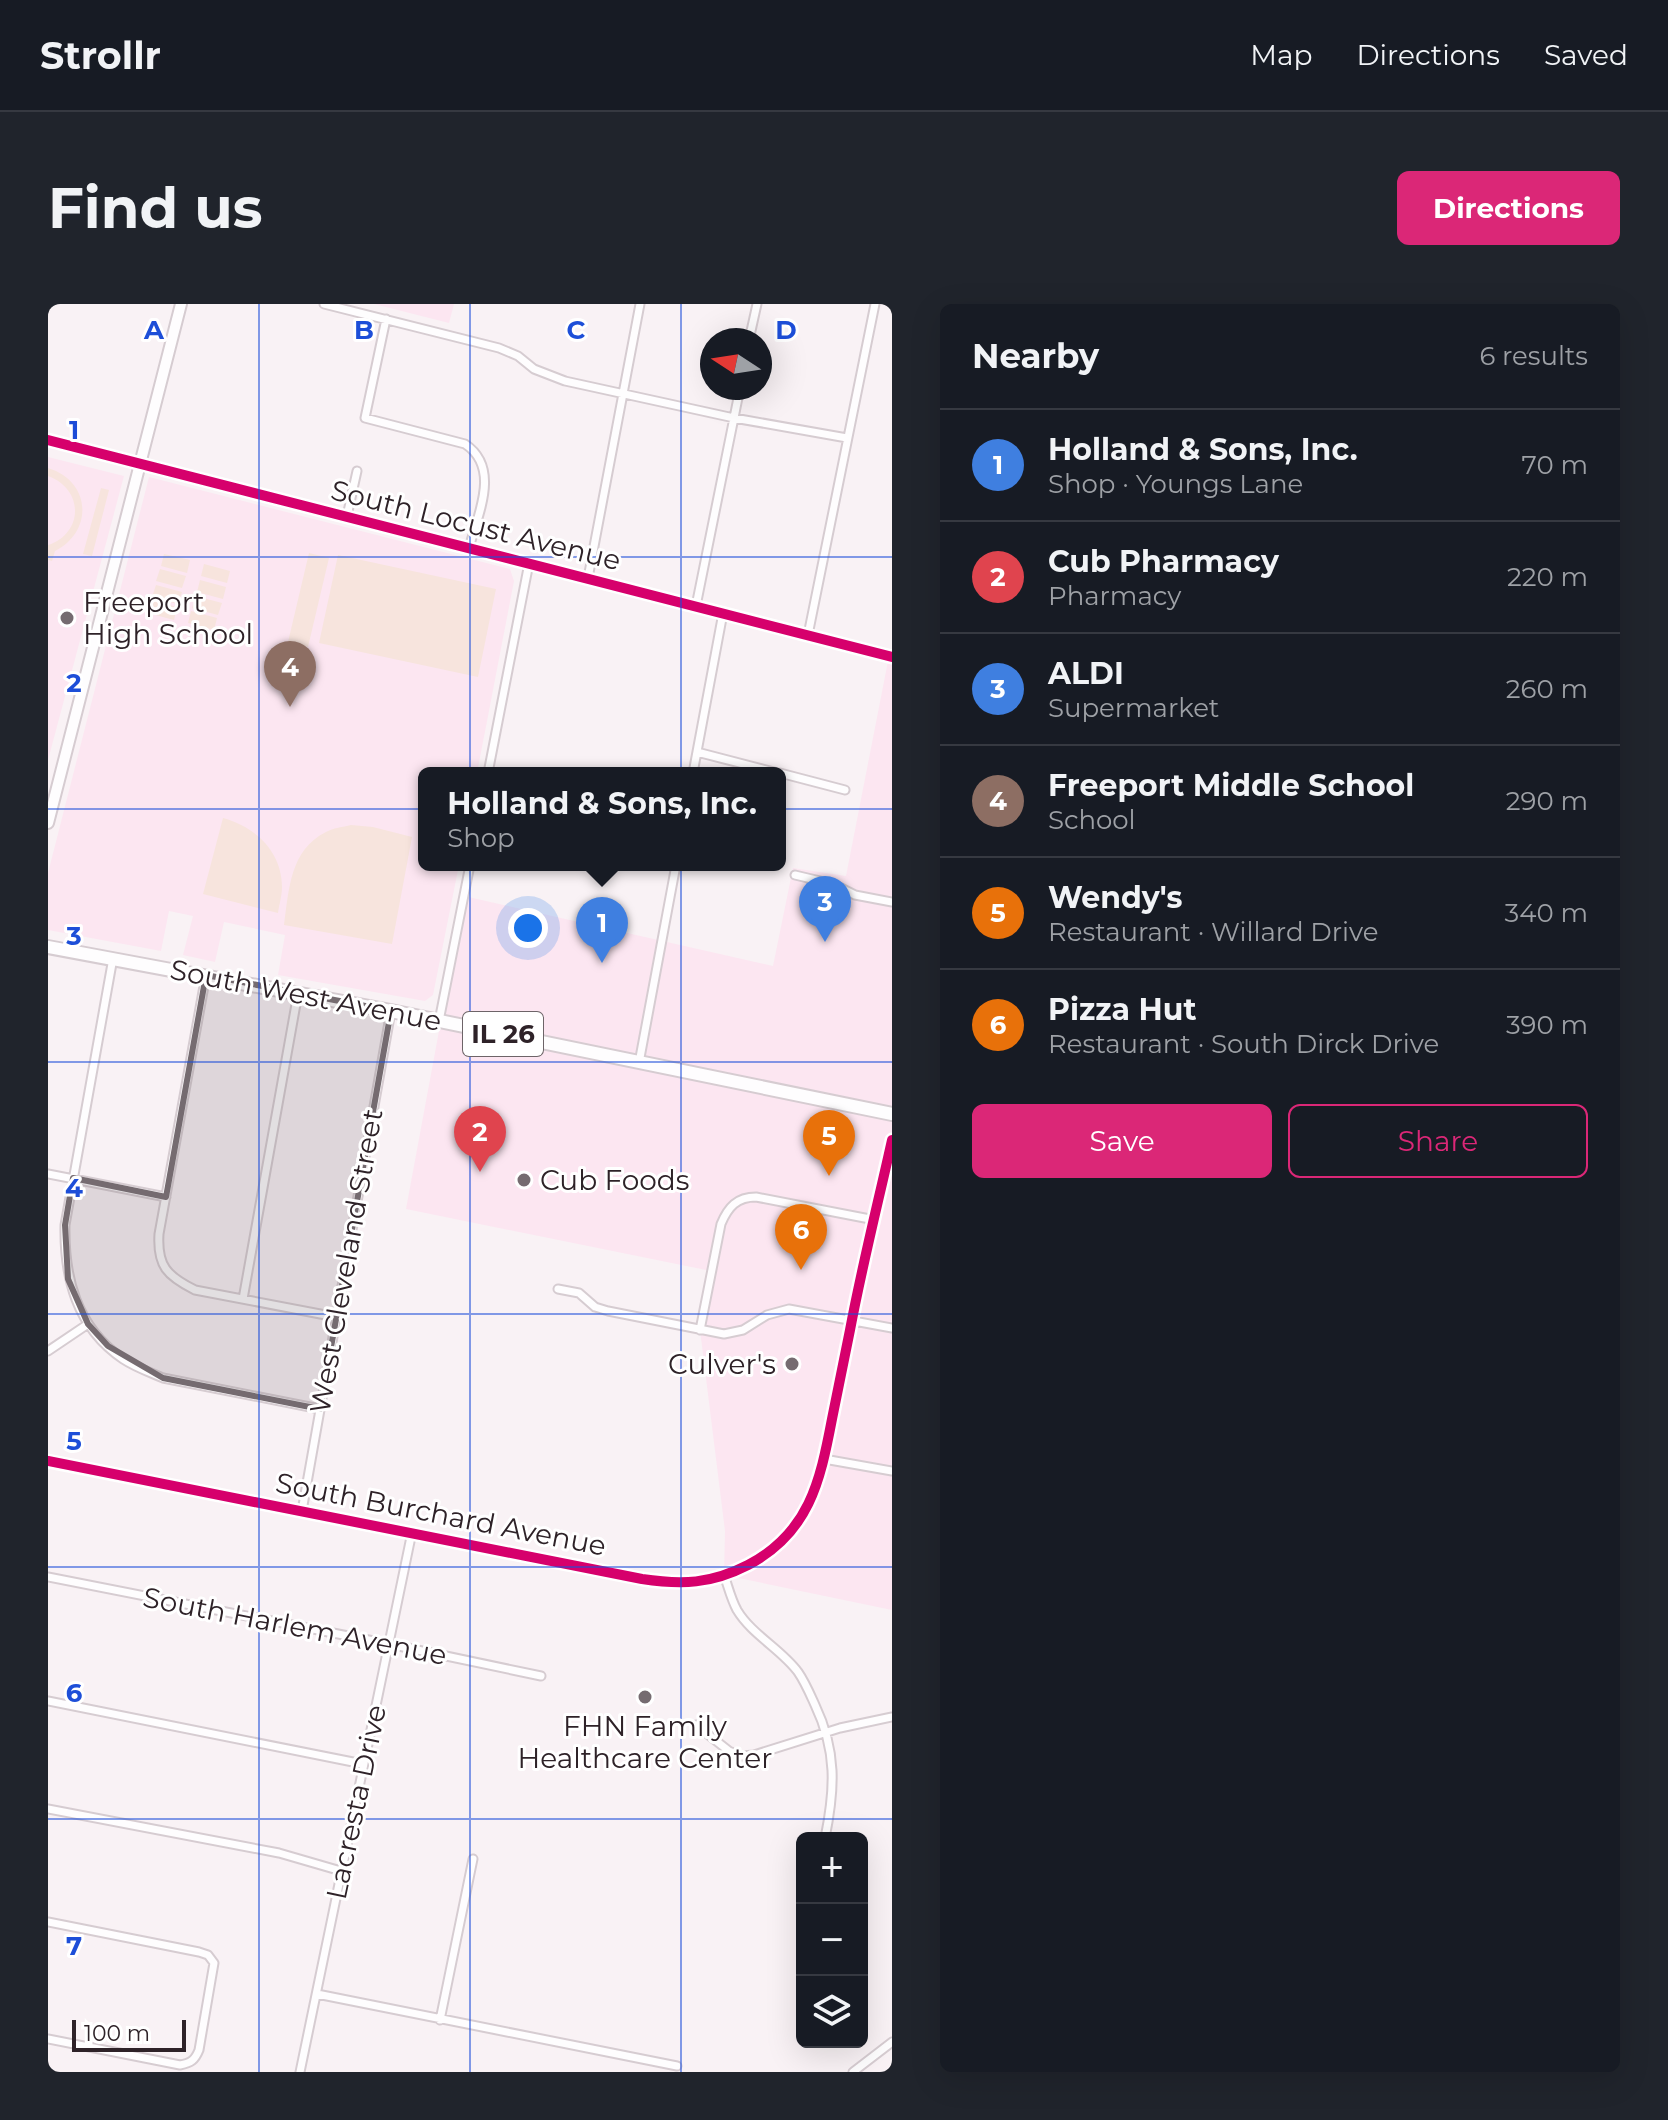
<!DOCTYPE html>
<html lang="en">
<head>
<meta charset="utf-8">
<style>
	body { margin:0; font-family:Montserrat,sans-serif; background:#20242c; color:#f1f3f6 }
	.controls { position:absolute; right:24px; bottom:24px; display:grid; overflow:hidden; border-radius:12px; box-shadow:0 8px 32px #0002 }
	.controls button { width:72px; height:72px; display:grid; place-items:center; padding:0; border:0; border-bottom:2px solid #363941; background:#171b24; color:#f1f3f6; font:40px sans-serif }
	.compass { position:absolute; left:652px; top:24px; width:72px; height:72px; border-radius:50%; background:#171b24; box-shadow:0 8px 32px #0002; rotate:282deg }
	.scale { position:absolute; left:24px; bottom:20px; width:114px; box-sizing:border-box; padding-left:8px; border:4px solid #2e2228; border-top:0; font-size:22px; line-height:28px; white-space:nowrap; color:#2e2228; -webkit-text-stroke:6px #fff; paint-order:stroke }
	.you { position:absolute; left:480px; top:624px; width:28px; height:28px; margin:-20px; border:6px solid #fff; border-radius:50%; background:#1a73e8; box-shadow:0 0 0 12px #1a73e833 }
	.badge { display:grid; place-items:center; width:52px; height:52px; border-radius:50%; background:#db2777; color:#fff; font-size:26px; font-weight:700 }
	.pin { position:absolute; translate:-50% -66px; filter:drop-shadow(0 2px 4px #0008) }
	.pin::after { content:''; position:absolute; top:42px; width:28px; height:24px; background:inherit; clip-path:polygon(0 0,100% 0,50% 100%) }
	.popup { position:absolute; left:370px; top:463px; width:368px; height:104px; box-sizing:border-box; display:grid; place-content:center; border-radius:12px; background:#171b24; filter:drop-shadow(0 2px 6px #0005); font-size:26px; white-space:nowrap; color:#9ea1a6 }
	.popup b { font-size:30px; color:#f1f3f6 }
	.popup::after { content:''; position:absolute; left:50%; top:100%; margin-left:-16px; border:16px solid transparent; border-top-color:#171b24 }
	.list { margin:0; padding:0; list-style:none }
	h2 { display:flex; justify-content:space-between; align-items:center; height:104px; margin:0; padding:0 32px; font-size:34px }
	h2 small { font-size:26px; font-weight:400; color:#9ea1a6 }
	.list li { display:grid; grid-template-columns:52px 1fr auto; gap:24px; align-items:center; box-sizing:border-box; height:112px; padding:0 32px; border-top:2px solid #363941 }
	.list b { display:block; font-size:30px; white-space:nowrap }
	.list p { margin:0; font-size:26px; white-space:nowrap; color:#9ea1a6 }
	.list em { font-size:26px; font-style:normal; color:#9ea1a6 }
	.actions { display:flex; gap:16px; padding:24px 32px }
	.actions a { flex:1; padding:18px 0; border:2px solid #db2777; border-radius:12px; text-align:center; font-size:28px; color:#db2777 }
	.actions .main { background:#db2777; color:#fff }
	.icon { flex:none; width:44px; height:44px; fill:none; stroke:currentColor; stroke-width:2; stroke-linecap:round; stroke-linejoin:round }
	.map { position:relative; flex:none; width:844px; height:1768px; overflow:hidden; border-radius:12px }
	header { display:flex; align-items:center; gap:48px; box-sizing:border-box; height:112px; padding:0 40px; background:#171b24; border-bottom:2px solid #363941 }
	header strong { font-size:38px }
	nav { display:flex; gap:44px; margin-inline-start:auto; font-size:28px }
	.intro { display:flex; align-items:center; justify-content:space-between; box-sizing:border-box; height:192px; padding:0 48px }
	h1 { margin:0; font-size:56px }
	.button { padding:20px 36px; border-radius:12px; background:#db2777; color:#fff; font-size:28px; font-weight:700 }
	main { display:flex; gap:48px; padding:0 48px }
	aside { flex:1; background:#171b24; border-radius:12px; box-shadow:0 8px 32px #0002 }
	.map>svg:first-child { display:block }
	.built { fill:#fce6f1 }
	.green { fill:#f7e4dd }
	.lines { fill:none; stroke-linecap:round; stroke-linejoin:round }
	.street-casing { stroke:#d6ccd1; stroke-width:11 }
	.secondary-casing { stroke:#d6ccd1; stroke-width:14 }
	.primary-casing { stroke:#d6ccd1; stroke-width:16 }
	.street { stroke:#fefdfe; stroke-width:7 }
	.secondary { stroke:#fefdfe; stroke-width:10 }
	.primary { stroke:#fefdfe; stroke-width:12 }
	.cycleway-casing { stroke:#fff; stroke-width:15 }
	.cycleway { stroke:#d6006c; stroke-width:10 }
	.marked { fill:#756b70; fill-opacity:0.2; stroke:#756b70; stroke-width:6; stroke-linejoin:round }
	.grid { fill:none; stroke:#1d4ed8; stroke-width:2; stroke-opacity:0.55 }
	.poi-dot { fill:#756b70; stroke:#fff; stroke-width:3 }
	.labels { text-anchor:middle; stroke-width:6; stroke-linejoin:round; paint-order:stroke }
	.shield { fill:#fff; stroke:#6d6468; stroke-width:2 }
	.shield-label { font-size:26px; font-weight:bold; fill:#2e2228 }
	.street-label { font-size:28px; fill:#2e2228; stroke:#fff }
	.poi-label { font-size:28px; fill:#2e2228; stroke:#fff; text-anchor:start }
	.grid-label { font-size:26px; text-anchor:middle; font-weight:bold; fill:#1d4ed8; stroke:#fff; stroke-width:6; stroke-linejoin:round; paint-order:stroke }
</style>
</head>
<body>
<header>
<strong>Strollr</strong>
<nav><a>Map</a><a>Directions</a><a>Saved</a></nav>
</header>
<div class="intro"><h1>Find us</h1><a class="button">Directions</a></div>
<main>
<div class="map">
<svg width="844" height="1768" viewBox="0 0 844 1768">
	<rect width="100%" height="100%" fill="#f9f2f5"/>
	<path class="built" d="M326 0H406L401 19Z
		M0 153 76 172 0 456Z
		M101 173 462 265 466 277 429 469H376V561H411L385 691 377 697 230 671 237 631 176 618 167 658 135 651 145 612 121 607 113 647 0 626V569Z
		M841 352 844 353V1306L676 1271 677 1227 652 1026 663 967 358 905 416 592 725 662 745 564 798 572Z"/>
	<path class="green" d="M0 164C43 177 46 227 7 247L4 257 0 256V241C36 229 36 185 0 172Z
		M53 184 61 186 44 252 35 250Z
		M261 249 281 254 260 343 240 338Z
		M116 250 142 256 139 269 113 262Z
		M290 251 448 285 430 373 271 339Z
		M156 260 182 267 179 279 153 272Z
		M112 265 138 272 134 284 108 277Z
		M152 276 178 283 175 295 149 288Z
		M108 281 134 288 130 300 104 293Z
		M148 292 174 299 170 311 144 304Z
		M103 296 129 303 126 316 100 309Z
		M143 307 169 314 166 326 140 319Z
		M175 514C208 523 234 548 234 583 234 592 231 601 230 609L155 590Z
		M303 521 325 523 364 533 344 640 236 621C241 585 242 546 278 528 285 524 295 523 303 521Z"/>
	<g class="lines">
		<defs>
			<path id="street" d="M276 0 451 44 470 52 486 65 517 77 686 114 799 134
				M338 15 317 114 417 140C453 164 430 210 421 244
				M701 36 709 0
				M0 136 844 353
				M299 212 309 167
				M540 274 592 0
				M648 302 692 84
				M760 331 827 0
				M649 448 730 469
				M440 469 481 259
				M645 469 675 309
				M732 469 797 486
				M747 571 785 580 807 591 844 598
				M65 654 17 921C16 973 28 1023 75 1055 87 1063 101 1068 115 1074L272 1105
				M158 671 111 930C109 962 119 972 147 986L288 1013
				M391 717 422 561
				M591 759 628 561
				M0 870 118 893
				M510 985 531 989 547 1003 560 1007 676 1030 695 1026 719 1011 741 1005 844 1024
				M195 995 250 689
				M652 1026 673 920C680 903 689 893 708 893L827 916
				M0 1047 40 1020
				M776 1155 844 1167
				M0 1157 594 1275C634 1281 663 1280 700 1261 761 1229 772 1178 784 1115 790 1085 796 1056 802 1026 814 962 830 899 844 836
				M254 1207 343 707
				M676 1271C680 1282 683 1295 689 1306 704 1331 733 1345 750 1368 757 1378 762 1390 767 1401 789 1447 787 1485 777 1534
				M0 1273 341 1340 493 1372
				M0 1397 315 1460
				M648 1421 681 1447 693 1452 706 1451 792 1424 844 1413
				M0 1505 231 1549 293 1567
				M0 1618 151 1648 160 1651 166 1659 151 1746C147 1756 143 1759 132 1761L0 1735
				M269 1690 629 1762
				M392 1716 425 1555
				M252 1768 364 1228
				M805 1768 844 1738"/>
			<path id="secondary" d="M0 519 133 0"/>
			<path id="primary" d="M0 643 343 707 844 810"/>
		</defs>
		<use href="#street" class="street-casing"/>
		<use href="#secondary" class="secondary-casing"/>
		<use href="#primary" class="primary-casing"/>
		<use href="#street" class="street"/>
		<use href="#secondary" class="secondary"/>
		<use href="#primary" class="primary"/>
		<defs>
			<path id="cycleway" d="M0 136 844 353
				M0 1157 594 1275C634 1281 663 1280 700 1261 761 1229 772 1178 784 1115 790 1085 796 1056 802 1026 814 962 830 899 844 836"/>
		</defs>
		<use href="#cycleway" class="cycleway-casing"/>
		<use href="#cycleway" class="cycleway"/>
	</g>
	<path class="marked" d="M158 671 343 707 272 1105 115 1074 60 1042 40 1020 20 975 17 921 25 874 118 893Z"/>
	<path class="grid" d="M211 0V1768M422 0V1768M633 0V1768M0 253H844M0 505H844M0 758H844M0 1010H844M0 1263H844M0 1515H844"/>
	<g class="poi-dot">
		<circle cx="19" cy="314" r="8"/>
		<circle cx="476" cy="876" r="8"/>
		<circle cx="744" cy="1060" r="8"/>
		<circle cx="597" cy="1393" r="8"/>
	</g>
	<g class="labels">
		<rect class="shield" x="415" y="708" width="80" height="44" rx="6"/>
		<g class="shield-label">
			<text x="455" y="739">IL 26</text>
		</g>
		<g class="street-label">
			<text transform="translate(428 221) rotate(14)" y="10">South Locust Avenue</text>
			<text transform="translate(258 691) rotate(11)" y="10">South West Avenue</text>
			<text transform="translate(298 957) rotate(-80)" y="10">West Cleveland Street</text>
			<text transform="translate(393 1210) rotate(11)" y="10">South Burchard Avenue</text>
			<text transform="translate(247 1322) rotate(11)" y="10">South Harlem Avenue</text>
			<text transform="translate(308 1498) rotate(-78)" y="10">Lacresta Drive</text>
		</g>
		<g class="poi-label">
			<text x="35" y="308">Freeport<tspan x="35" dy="32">High School</tspan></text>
			<text x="492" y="886">Cub Foods</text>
			<text x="728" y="1070" text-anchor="end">Culver's</text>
			<text x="597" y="1432" text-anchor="middle">FHN Family<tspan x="597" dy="32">Healthcare Center</tspan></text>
		</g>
	</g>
	<g class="grid-label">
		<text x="106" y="35">A</text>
		<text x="316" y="35">B</text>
		<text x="528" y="35">C</text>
		<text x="738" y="35">D</text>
		<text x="26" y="135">1</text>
		<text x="26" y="388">2</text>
		<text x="26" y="641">3</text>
		<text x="26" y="893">4</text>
		<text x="26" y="1146">5</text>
		<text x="26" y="1398">6</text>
		<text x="26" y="1651">7</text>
	</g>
</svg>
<div class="controls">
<button>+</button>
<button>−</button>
<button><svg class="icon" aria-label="layers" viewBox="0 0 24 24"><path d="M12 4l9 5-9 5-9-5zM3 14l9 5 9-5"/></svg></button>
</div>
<svg class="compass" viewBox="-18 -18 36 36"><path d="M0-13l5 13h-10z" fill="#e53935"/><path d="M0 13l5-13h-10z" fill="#9ea1a6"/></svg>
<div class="scale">100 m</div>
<div class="you"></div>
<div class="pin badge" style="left:554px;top:659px;background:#3f7fe0">1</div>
<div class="popup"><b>Holland &amp; Sons, Inc.</b>Shop</div>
<div class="pin badge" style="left:432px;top:868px;background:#e0444e">2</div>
<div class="pin badge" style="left:777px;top:638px;background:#3f7fe0">3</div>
<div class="pin badge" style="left:242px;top:403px;background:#8d6e63">4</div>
<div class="pin badge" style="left:781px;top:872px;background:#e8710a">5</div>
<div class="pin badge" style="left:753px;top:966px;background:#e8710a">6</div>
</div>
<aside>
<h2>Nearby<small>6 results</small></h2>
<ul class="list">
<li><span class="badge" style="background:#3f7fe0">1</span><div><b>Holland &amp; Sons, Inc.</b><p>Shop · Youngs Lane</p></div><em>70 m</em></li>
<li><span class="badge" style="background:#e0444e">2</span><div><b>Cub Pharmacy</b><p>Pharmacy</p></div><em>220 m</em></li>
<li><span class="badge" style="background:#3f7fe0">3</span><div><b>ALDI</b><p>Supermarket</p></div><em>260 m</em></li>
<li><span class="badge" style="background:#8d6e63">4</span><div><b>Freeport Middle School</b><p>School</p></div><em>290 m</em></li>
<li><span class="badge" style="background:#e8710a">5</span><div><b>Wendy's</b><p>Restaurant · Willard Drive</p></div><em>340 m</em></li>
<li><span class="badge" style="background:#e8710a">6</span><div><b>Pizza Hut</b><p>Restaurant · South Dirck Drive</p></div><em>390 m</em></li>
</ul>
<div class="actions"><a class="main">Save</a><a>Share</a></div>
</aside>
</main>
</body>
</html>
